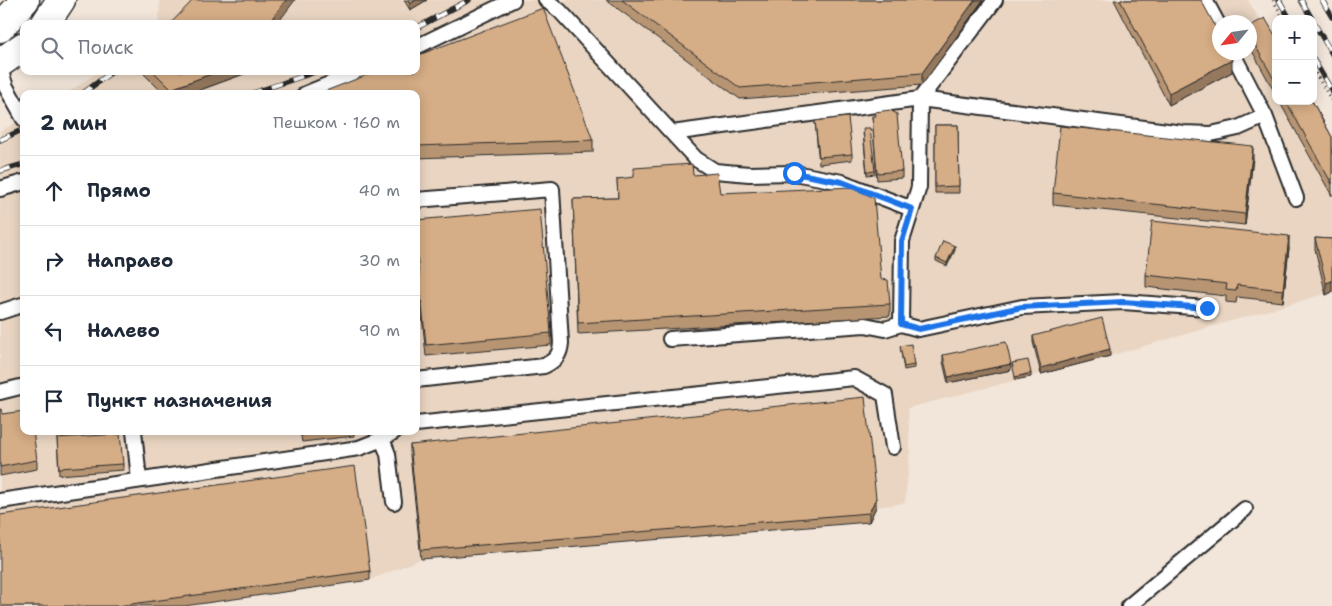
<!DOCTYPE html>
<html lang="ru">
<head>
<meta charset="utf-8">
<style>
	body { margin:0; font-family:"Shantell Sans",sans-serif; background:#f2f2f3; color:#1f2937 }
	.controls { position:absolute; right:15px; top:15px; display:grid; overflow:hidden; border-radius:10px; box-shadow:0 2px 12px #0003 }
	.controls button { width:45px; height:45px; display:grid; place-items:center; padding:0; border:0; border-bottom:1px solid #e0e1e3; background:#fff; color:#1f2937; font:25px sans-serif }
	.compass { position:absolute; left:1212px; top:15px; width:45px; height:45px; border-radius:50%; background:#fff; box-shadow:0 2px 12px #0003; rotate:241deg }
	.stop { position:absolute; width:15px; height:15px; margin:-11px; border:4px solid #1a73e8; border-radius:50%; background:#fff }
	.stop.end { background:#1a73e8; border-color:#fff; box-shadow:0 1px 5px #0008 }
	.list { margin:0; padding:0; list-style:none }
	h2 { display:flex; justify-content:space-between; align-items:center; height:65px; margin:0; padding:0 20px; font-size:21px }
	h2 small { font-size:16px; font-weight:400; color:#747a83 }
	.list li { display:grid; grid-template-columns:32px 1fr auto; gap:15px; align-items:center; box-sizing:border-box; height:70px; padding:0 20px; border-top:1px solid #e0e1e3 }
	.list b { display:block; font-size:19px; white-space:nowrap }
	.list em { font-size:16px; font-style:normal; color:#747a83 }
	.icon { flex:none; width:28px; height:28px; fill:none; stroke:currentColor; stroke-width:2; stroke-linecap:round; stroke-linejoin:round }
	.map { position:relative; flex:none; width:1332px; height:606px; overflow:hidden }
	.search { position:absolute; background:#fff; box-shadow:0 2px 12px #0003; left:20px; top:20px; width:400px; height:55px; display:flex; align-items:center; gap:12px; box-sizing:border-box; padding:0 18px; border-radius:10px; color:#747a83; font-size:19px }
	.panel { position:absolute; background:#fff; box-shadow:0 2px 12px #0003; left:20px; top:90px; width:400px; height:345px; border-radius:10px }
	.map>svg:first-child { display:block }
	.built { fill:#e9d5c2; fill-rule:evenodd }
	.lines { fill:none; stroke-linecap:round; stroke-linejoin:round }
	.service-casing { stroke:#2b2b2b; stroke-width:18 }
	.secondary-casing { stroke:#2b2b2b; stroke-width:31 }
	.path { stroke:#2b2b2b; stroke-width:3; stroke-dasharray:1 4; stroke-linecap:butt }
	.service { stroke:#fff; stroke-width:14 }
	.secondary { stroke:#fff; stroke-width:28 }
	.rail-casing { stroke:#2b2b2b; stroke-width:5.5 }
	.rail { stroke:#fff; stroke-width:4; stroke-dasharray:11; stroke-linecap:butt }
	.wall { fill:#b79573; stroke:#2b2b2b }
	.shaded-wall { fill:#95795e; stroke:#2b2b2b }
	.building { fill:#d5ad86; stroke:#2b2b2b }
	.route { stroke:#1a73e8; stroke-width:6 }
</style>
</head>
<body>
<div class="map">
<svg width="1332" height="606" viewBox="0 0 1332 606">
	<rect width="100%" height="100%" fill="#f2e6db"/>
	<filter id="ink" filterUnits="userSpaceOnUse"><feTurbulence type="fractalNoise" baseFrequency=".02" numOctaves="2"/><feDisplacementMap in="SourceGraphic" scale="10" xChannelSelector="R" yChannelSelector="G"/><feConvolveMatrix kernelMatrix="1 2 1 2 8 2 1 2 1" color-interpolation-filters="sRGB"/></filter>
	<g filter="url(#ink)">
		<path class="built" d="M160 0H1248L1276 49V101H1305L1332 148V292L1110 356 908 408 910 451 905 503 876 507 421 559 370 580 0 606V131L24 119V431H416V94H66L99 71H416V24H156L159 21ZM1220 22H1250V52H1220Z"/>
		<g class="lines">
			<defs>
				<path id="service" d="M546 0 560 11 672 133 920 99 1183 133 1211 134 1238 128 1265 116
					M995 0 920 99 919 187 902 241 901 324 919 329 1022 307 1123 302 1207 308
					M1205 0 1220 28
					M416 47 513 0
					M1232 52 1265 116 1296 198
					M0 69 6 87 24 119
					M305 94 361 71
					M672 133 696 159 715 171 749 174 794 173 842 182 912 209
					M0 189 24 182
					M416 200 552 189 561 343C560 355 556 360 544 366L416 380
					M0 312 22 305
					M670 339 865 325 885 329 901 324
					M0 392 24 386
					M416 424 854 378 885 395 893 447
					M134 431 139 480
					M382 439 388 454 394 502
					M0 501 359 448 382 439 395 431
					M1129 606 1245 509"/>
				<path id="secondary" d="M45 24 61 0
					M0 28 25 0
					M0 63 24 46"/>
			</defs>
			<use href="#service" class="service-casing"/>
			<use href="#secondary" class="secondary-casing"/>
			<path class="path" d="M1273 0 1284 19
				M1313 69 1332 101
				M34 94 36 92"/>
			<use href="#service" class="service"/>
			<use href="#secondary" class="secondary"/>
			<defs>
				<path id="rail" d="M1279 0 1290 19
					M1301 0 1312 19
					M1322 0 1332 17
					M1313 21 1332 54
					M416 28 469 0
					M1313 59 1332 91
					M82 94 113 71
					M250 94 318 71
					M0 140 24 129
					M0 171 24 164"/>
			</defs>
			<use href="#rail" class="rail-casing"/>
			<use href="#rail" class="rail"/>
		</g>
		<path class="wall" d="M404 0H427L410 10Z
			M606 0H983L922 85 740 99Z
			M1114 0H1201L1232 72 1169 105Z
			M1250 26 1276 37V95L1250 47Z
			M141 71H252L189 94H164Z
			M416 94 593 140V152L416 158Z
			M1279 101H1312L1332 137V196Z
			M872 116 902 171V178L877 180Z
			M815 121 852 154V160L819 164Z
			M935 125H958L959 193H935Z
			M863 132 875 171V174L867 175Z
			M1253 158 1245 225 1053 205V193Z
			M693 175 720 193 881 279 890 304V316L578 334 573 199 618 198 617 179Z
			M416 220 551 333V345L426 356 416 256Z
			M1315 238 1332 239V292L1326 295 1315 249Z
			M1289 248 1283 302 1237 297 1236 303 1226 302V296L1146 287V275Z
			M955 250 947 266 936 261V258Z
			M1033 336 1110 356 1041 374 1033 342Z
			M900 346 914 365V368L904 370Z
			M943 355 1011 370 948 383 943 362Z
			M0 409 2 414 37 460V469L0 476Z
			M300 431H354V436L302 442Z
			M57 438 123 464V470L59 475Z
			M410 445 876 507 869 522 421 559 410 455Z
			M370 571V580L184 606H0Z"/>
		<path class="shaded-wall" d="M286 0H295L277 24H268Z
			M416 0H427L410 10V4Z
			M975 0H983L922 85V73Z
			M1232 60V72L1169 105V93Z
			M219 71H252L189 94H171V89Z
			M1253 146V158L1245 225V214Z
			M1289 236V248L1283 302V290Z
			M955 246V250L947 266V263Z
			M1332 281V292L1326 295V283Z
			M1110 349V356L1041 374V368Z
			M1011 364V370L948 383V377Z
			M1031 373V377L1015 380V377Z
			M876 498V507L869 522V513Z"/>
		<path class="building" d="M193 0H286L268 24H170Z
			M408 0H416L410 4Z
			M622 0H975L922 73 740 88Z
			M1120 0H1201L1220 35V52H1228L1232 60 1169 93Z
			M543 8 593 140 416 146V94H318L377 71H416V56Z
			M1265 18 1276 37V83L1250 36V26Z
			M153 71H219L171 89Z
			M1286 101H1312L1332 137V184Z
			M890 110 897 114 902 171 877 173 872 116H876L875 112Z
			M848 117 852 154 819 157 815 121Z
			M935 125H958L959 186 935 187Z
			M1060 126 1253 146 1245 214 1053 193Z
			M863 128H870L875 171 867 172Z
			M692 164 693 175 717 173 720 193 853 187 874 198 881 279 888 280 890 304 578 323 573 199 618 198 617 179 634 177V168Z
			M540 209 551 333 426 345 416 245V220Z
			M1152 221 1289 236 1283 290 1237 285 1236 291 1226 290 1227 284 1146 275Z
			M1315 238 1332 239V281L1326 283Z
			M943 241 955 246 947 263 936 258Z
			M1102 318 1110 349 1041 368 1033 336Z
			M1006 342 1011 364 948 377 943 355Z
			M911 344 914 365 904 367 900 346Z
			M1028 360 1031 373 1015 377 1012 363Z
			M865 397 876 498 869 513 421 550 410 445Z
			M0 409H1L2 414 24 411V431H33L37 460 0 467Z
			M301 431H336L302 435Z
			M120 434 123 464 59 468 57 438Z
			M355 466 370 571 117 606H0V515Z"/>
	</g>
	<g class="lines" filter="url(#ink)">
		<path class="route" d="M794 173 842 182 912 209 902 241 901 324 919 329 1022 307 1123 302 1207 308"/>
	</g>
</svg>
<div class="controls">
<button>+</button>
<button>−</button>
</div>
<svg class="compass" viewBox="-18 -18 36 36"><path d="M0-13l5 13h-10z" fill="#e53935"/><path d="M0 13l5-13h-10z" fill="#747a83"/></svg>
<div class="stop" style="left:794px;top:173px"></div>
<div class="stop end" style="left:1207px;top:308px"></div>
<div class="search"><svg class="icon" aria-label="search" viewBox="0 0 24 24"><circle cx="10" cy="10" r="6"/><path d="M15 15l6 6"/></svg>Поиск</div>
<section class="panel">
<h2>2 мин<small>Пешком · 160 m</small></h2>
<ul class="list">
<li><svg class="icon" aria-label="ahead" viewBox="0 0 24 24"><path d="M12 20V5M6 11l6-6 6 6"/></svg><div><b>Прямо</b></div><em>40 m</em></li>
<li><svg class="icon" aria-label="right" viewBox="0 0 24 24"><path d="M7 20v-9h11M14 6l5 5-5 5"/></svg><div><b>Направо</b></div><em>30 m</em></li>
<li><svg class="icon" aria-label="left" viewBox="0 0 24 24"><path d="M17 20v-9H6M10 6l-5 5 5 5"/></svg><div><b>Налево</b></div><em>90 m</em></li>
<li><svg class="icon" aria-label="arrive" viewBox="0 0 24 24"><path d="M6 21V4h12l-3 4 3 4H6"/></svg><div><b>Пункт назначения</b></div></li>
</ul>
</section>
</div>
</body>
</html>
